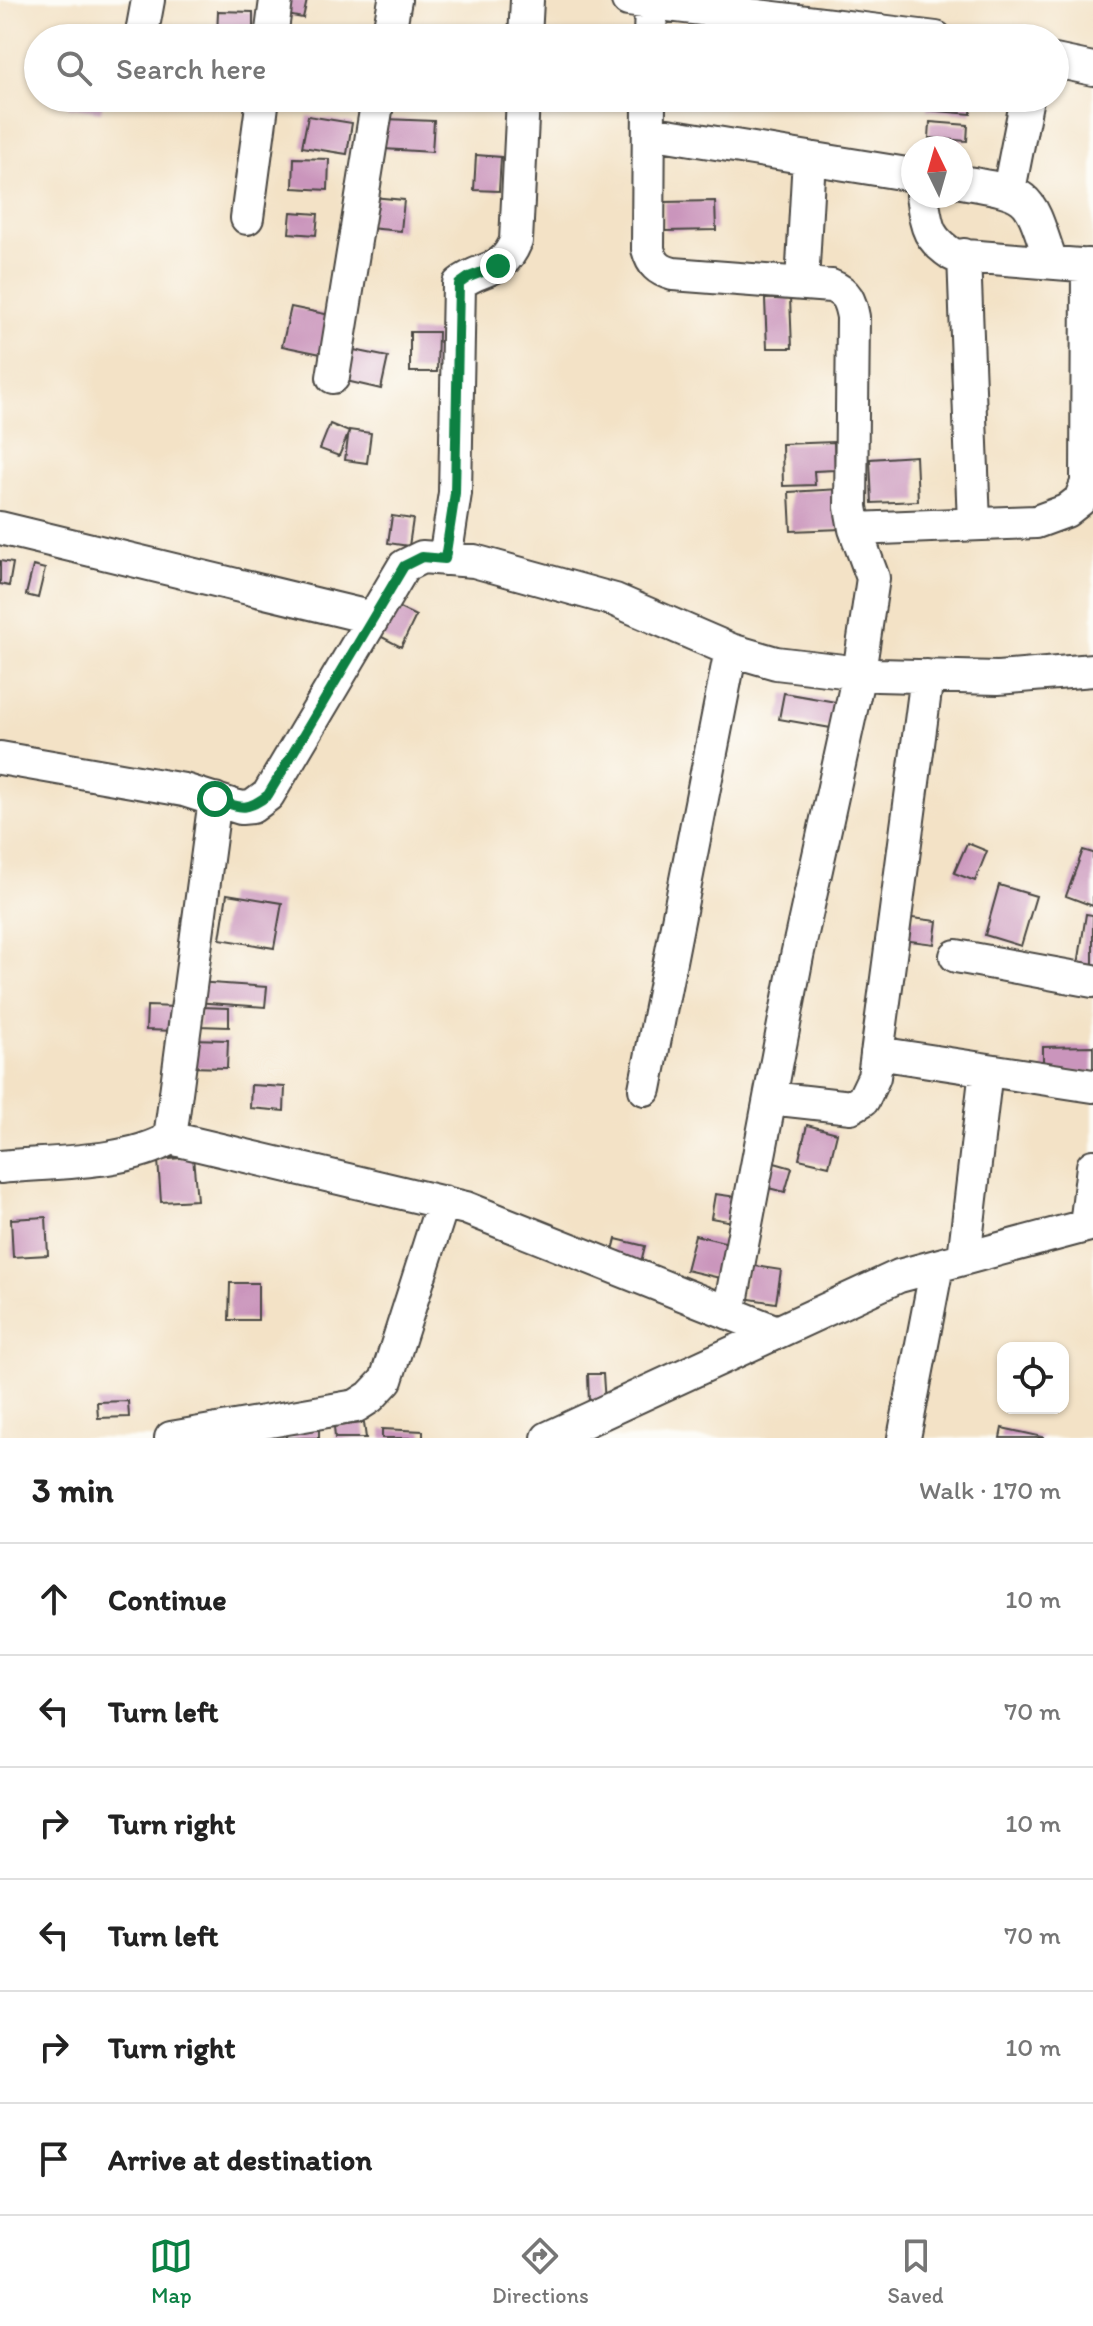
<!DOCTYPE html>
<html lang="en">
<head>
<meta charset="utf-8">
<style>
	body { margin:0; font-family:Itim,sans-serif; background:#f6f6f6; color:#222 }
	.controls { position:absolute; right:24px; bottom:24px; display:grid; overflow:hidden; border-radius:16px; box-shadow:0 2px 6px #0004 }
	.controls button { width:72px; height:72px; display:grid; place-items:center; padding:0; border:0; border-bottom:2px solid #e0e0e0; background:#fff; color:#222; font:40px sans-serif }
	.compass { position:absolute; left:901px; top:136px; width:72px; height:72px; border-radius:50%; background:#fff; box-shadow:0 2px 6px #0004; rotate:355deg }
	.stop { position:absolute; width:24px; height:24px; margin:-18px; border:6px solid #0b8043; border-radius:50%; background:#fff }
	.stop.end { background:#0b8043; border-color:#fff; box-shadow:0 2px 8px #0008 }
	.list { margin:0; padding:0; list-style:none }
	h2 { display:flex; justify-content:space-between; align-items:center; height:104px; margin:0; padding:0 32px; font-size:34px }
	h2 small { font-size:26px; font-weight:400; color:#767676 }
	.list li { display:grid; grid-template-columns:52px 1fr auto; gap:24px; align-items:center; box-sizing:border-box; height:112px; padding:0 32px; border-top:2px solid #e0e0e0 }
	.list b { display:block; font-size:30px; white-space:nowrap }
	.list em { font-size:26px; font-style:normal; color:#767676 }
	.icon { flex:none; width:44px; height:44px; fill:none; stroke:currentColor; stroke-width:2; stroke-linecap:round; stroke-linejoin:round }
	.map { position:relative; flex:none; width:1093px; height:1438px; overflow:hidden }
	.search { position:absolute; background:#fff; box-shadow:0 2px 6px #0004; left:24px; right:24px; top:24px; height:88px; display:flex; align-items:center; gap:20px; box-sizing:border-box; padding:0 28px; border-radius:44px; color:#767676; font-size:30px }
	.sheet { height:776px; background:#fff }
	nav { display:flex; justify-content:space-around; align-items:center; box-sizing:border-box; height:112px; border-top:2px solid #e0e0e0; background:#fff; font-size:22px; color:#767676 }
	nav a { display:grid; justify-items:center; gap:4px }
	nav .on { color:#0b8043 }
	.map>svg:first-child { display:block }
	.building { fill:#ca95bc }
	.lines { fill:none; stroke-linecap:round; stroke-linejoin:round }
	.minor-casing { stroke:#494642; stroke-width:36 }
	.minor { stroke:#fff; stroke-width:32 }
	.route { stroke:#0b8043; stroke-width:10 }
</style>
</head>
<body>
<div class="map">
<svg width="1093" height="1438" viewBox="0 0 1093 1438">
	<rect width="100%" height="100%" fill="#fdfcf7"/>
	<filter id="ink" filterUnits="userSpaceOnUse"><feTurbulence type="fractalNoise" baseFrequency=".0125" numOctaves="2"/><feDisplacementMap in="SourceGraphic" scale="16" xChannelSelector="R" yChannelSelector="G"/><feConvolveMatrix kernelMatrix="1 2 1 2 8 2 1 2 1" color-interpolation-filters="sRGB"/></filter>
	<filter id="wash" filterUnits="userSpaceOnUse"><feTurbulence type="fractalNoise" baseFrequency=".006" numOctaves="4" result="noise"/><feDisplacementMap in="SourceGraphic" scale="32" xChannelSelector="R" yChannelSelector="G"/><feGaussianBlur stdDeviation="1.8" result="paint"/><feColorMatrix in="noise" values="0 0 0 0 0 0 0 0 0 0 0 0 0 0 0 0 0 1.4 0 .05"/><feComposite in="paint" operator="in"/></filter>
	<g filter="url(#wash)">
		<rect width="100%" height="100%" fill="#f3e2c6"/>
		<g id="blocks">
			<path class="building" d="M278 0H307L303 18 276 13Z
				M218 11 253 12V38H217Z
				M69 98H103L101 112 68 107Z
				M928 98H972L971 114 927 110Z
				M308 116 352 123 347 154 302 147Z
				M385 119 434 121 432 152 384 149Z
				M930 122 968 125 967 141 929 138Z
				M476 155 501 157 499 191 474 190Z
				M294 158 329 159 328 190 293 188Z
				M372 197 404 200 401 231 369 228Z
				M715 201 716 230 665 231 664 202Z
				M291 212 318 214 316 235 289 233Z
				M790 298 792 348H767L765 299Z
				M291 307 330 315 321 354 282 346Z
				M410 332H438L437 372H410Z
				M349 349 388 357 381 389 342 380Z
				M330 424 349 432 339 456 320 449Z
				M349 430 371 433 367 463 345 460Z
				M834 442 835 470 814 471 815 485 783 486 782 444Z
				M916 456 918 501 872 503 870 459Z
				M840 489 842 529 791 531 789 492Z
				M392 516 413 519 409 546 388 543Z
				M0 561 13 563 9 586 0 584Z
				M33 566 45 569 38 598 26 595Z
				M393 605 416 616 401 647 378 635Z
				M784 693 836 702 831 728 779 719Z
				M967 843 987 851 975 881 954 873Z
				M1083 850 1093 853V906L1066 896Z
				M999 885 1036 896 1021 946 985 935Z
				M227 894 282 903 274 948 220 939Z
				M1086 914 1093 915V968L1078 965Z
				M904 917 937 921 934 944 902 940Z
				M196 982 267 987 265 1007 195 1002Z
				M147 1006 177 1007V1031L146 1030Z
				M200 1007 229 1008V1027L199 1026Z
				M190 1039 228 1040 227 1068 189 1067Z
				M1093 1046V1072H1043V1047Z
				M251 1085 285 1087 284 1111 250 1108Z
				M807 1125 837 1133 829 1166 799 1159Z
				M193 1157 197 1200 161 1202 158 1160Z
				M771 1162 792 1168 785 1192 764 1187Z
				M715 1194 737 1197 733 1222 711 1218Z
				M46 1217 48 1255 13 1257 11 1219Z
				M695 1235 733 1244 724 1279 686 1270Z
				M616 1239 645 1246 639 1270 610 1262Z
				M748 1265 781 1270 776 1303 743 1298Z
				M230 1283H258V1320H229Z
				M588 1374H603L605 1403 589 1404Z
				M128 1401 129 1417 98 1418 97 1402Z
				M364 1423 366 1438H335L334 1426Z
				M319 1428V1438H286L285 1430Z
				M1002 1428 1043 1437V1438H1000Z
				M382 1429 423 1431V1438H382Z"/>
		</g>
	</g>
	<g filter="url(#ink)">
		<use href="#blocks" fill-opacity="0" stroke="#494642" stroke-width="2"/>
		<g class="lines">
			<defs>
				<path id="minor" d="M628 0 936 38
					M141 38 148 0
					M271 38 276 0
					M388 38 395 0
					M525 38 527 0
					M650 38 651 3
					M1055 61 1093 69
					M649 98 648 249C652 264 658 270 673 274L831 286C847 292 850 301 853 317L851 507 855 529 873 578 859 673 797 956 729 1313
					M649 132 913 175
					M961 182C1033 194 1028 193 1051 262
					M1009 190 1027 98
					M922 196C927 227 926 237 953 255L1093 266
					M247 218 263 98
					M964 255 974 524
					M802 283 809 158
					M333 377 378 98
					M0 528 373 618
					M855 529 1036 522 1066 511 1080 500 1087 483 1088 265
					M445 559 455 493 459 284C483 265 502 275 516 241L523 98
					M0 758 184 790 241 808 252 807 268 795 404 566 422 557 474 561 615 600 731 650 776 663 877 675 998 678 1093 670
					M956 956 1093 981
					M877 1053 1093 1086
					M645 1089 731 650
					M770 1098 851 1107 863 1100 874 1077 927 676
					M170 1138 466 1208 777 1332
					M0 1167C50 1162 129 1164 170 1138L215 799
					M1086 1226 1093 1166
					M964 1258 986 1070
					M171 1438 356 1406 370 1397 386 1380 443 1202
					M548 1438 899 1276 1093 1224
					M904 1438 937 1266"/>
			</defs>
			<use href="#minor" class="minor-casing"/>
			<use href="#minor" class="minor"/>
		</g>
	</g>
	<g class="lines" filter="url(#ink)">
		<path class="route" d="M215 799C241 808 246 812 268 795L404 566 422 557 445 559 455 493 459 284 469 277 498 266"/>
	</g>
</svg>
<div class="controls">
<button><svg class="icon" aria-label="locate" viewBox="0 0 24 24"><circle cx="12" cy="12" r="6"/><path d="M12 2v4M12 18v4M2 12h4M18 12h4"/></svg></button>
</div>
<svg class="compass" viewBox="-18 -18 36 36"><path d="M0-13l5 13h-10z" fill="#e53935"/><path d="M0 13l5-13h-10z" fill="#767676"/></svg>
<div class="stop" style="left:215px;top:799px"></div>
<div class="stop end" style="left:498px;top:266px"></div>
<div class="search"><svg class="icon" aria-label="search" viewBox="0 0 24 24"><circle cx="10" cy="10" r="6"/><path d="M15 15l6 6"/></svg>Search here</div>
</div>
<section class="sheet">
<h2>3 min<small>Walk · 170 m</small></h2>
<ul class="list">
<li><svg class="icon" aria-label="ahead" viewBox="0 0 24 24"><path d="M12 20V5M6 11l6-6 6 6"/></svg><div><b>Continue</b></div><em>10 m</em></li>
<li><svg class="icon" aria-label="left" viewBox="0 0 24 24"><path d="M17 20v-9H6M10 6l-5 5 5 5"/></svg><div><b>Turn left</b></div><em>70 m</em></li>
<li><svg class="icon" aria-label="right" viewBox="0 0 24 24"><path d="M7 20v-9h11M14 6l5 5-5 5"/></svg><div><b>Turn right</b></div><em>10 m</em></li>
<li><svg class="icon" aria-label="left" viewBox="0 0 24 24"><path d="M17 20v-9H6M10 6l-5 5 5 5"/></svg><div><b>Turn left</b></div><em>70 m</em></li>
<li><svg class="icon" aria-label="right" viewBox="0 0 24 24"><path d="M7 20v-9h11M14 6l5 5-5 5"/></svg><div><b>Turn right</b></div><em>10 m</em></li>
<li><svg class="icon" aria-label="arrive" viewBox="0 0 24 24"><path d="M6 21V4h12l-3 4 3 4H6"/></svg><div><b>Arrive at destination</b></div></li>
</ul>
</section>
<nav>
<a class="on"><svg class="icon" aria-label="map" viewBox="0 0 24 24"><path d="M3 6l6-2 6 2 6-2v14l-6 2-6-2-6 2zM9 4v14M15 6v14"/></svg>Map</a>
<a><svg class="icon" aria-label="directions" viewBox="0 0 24 24"><path d="M12 3l9 9-9 9-9-9zM9 14v-3h6M13 9l2 2-2 2"/></svg>Directions</a>
<a><svg class="icon" aria-label="saved" viewBox="0 0 24 24"><path d="M7 4h10v16l-5-4-5 4z"/></svg>Saved</a>
</nav>
</body>
</html>
